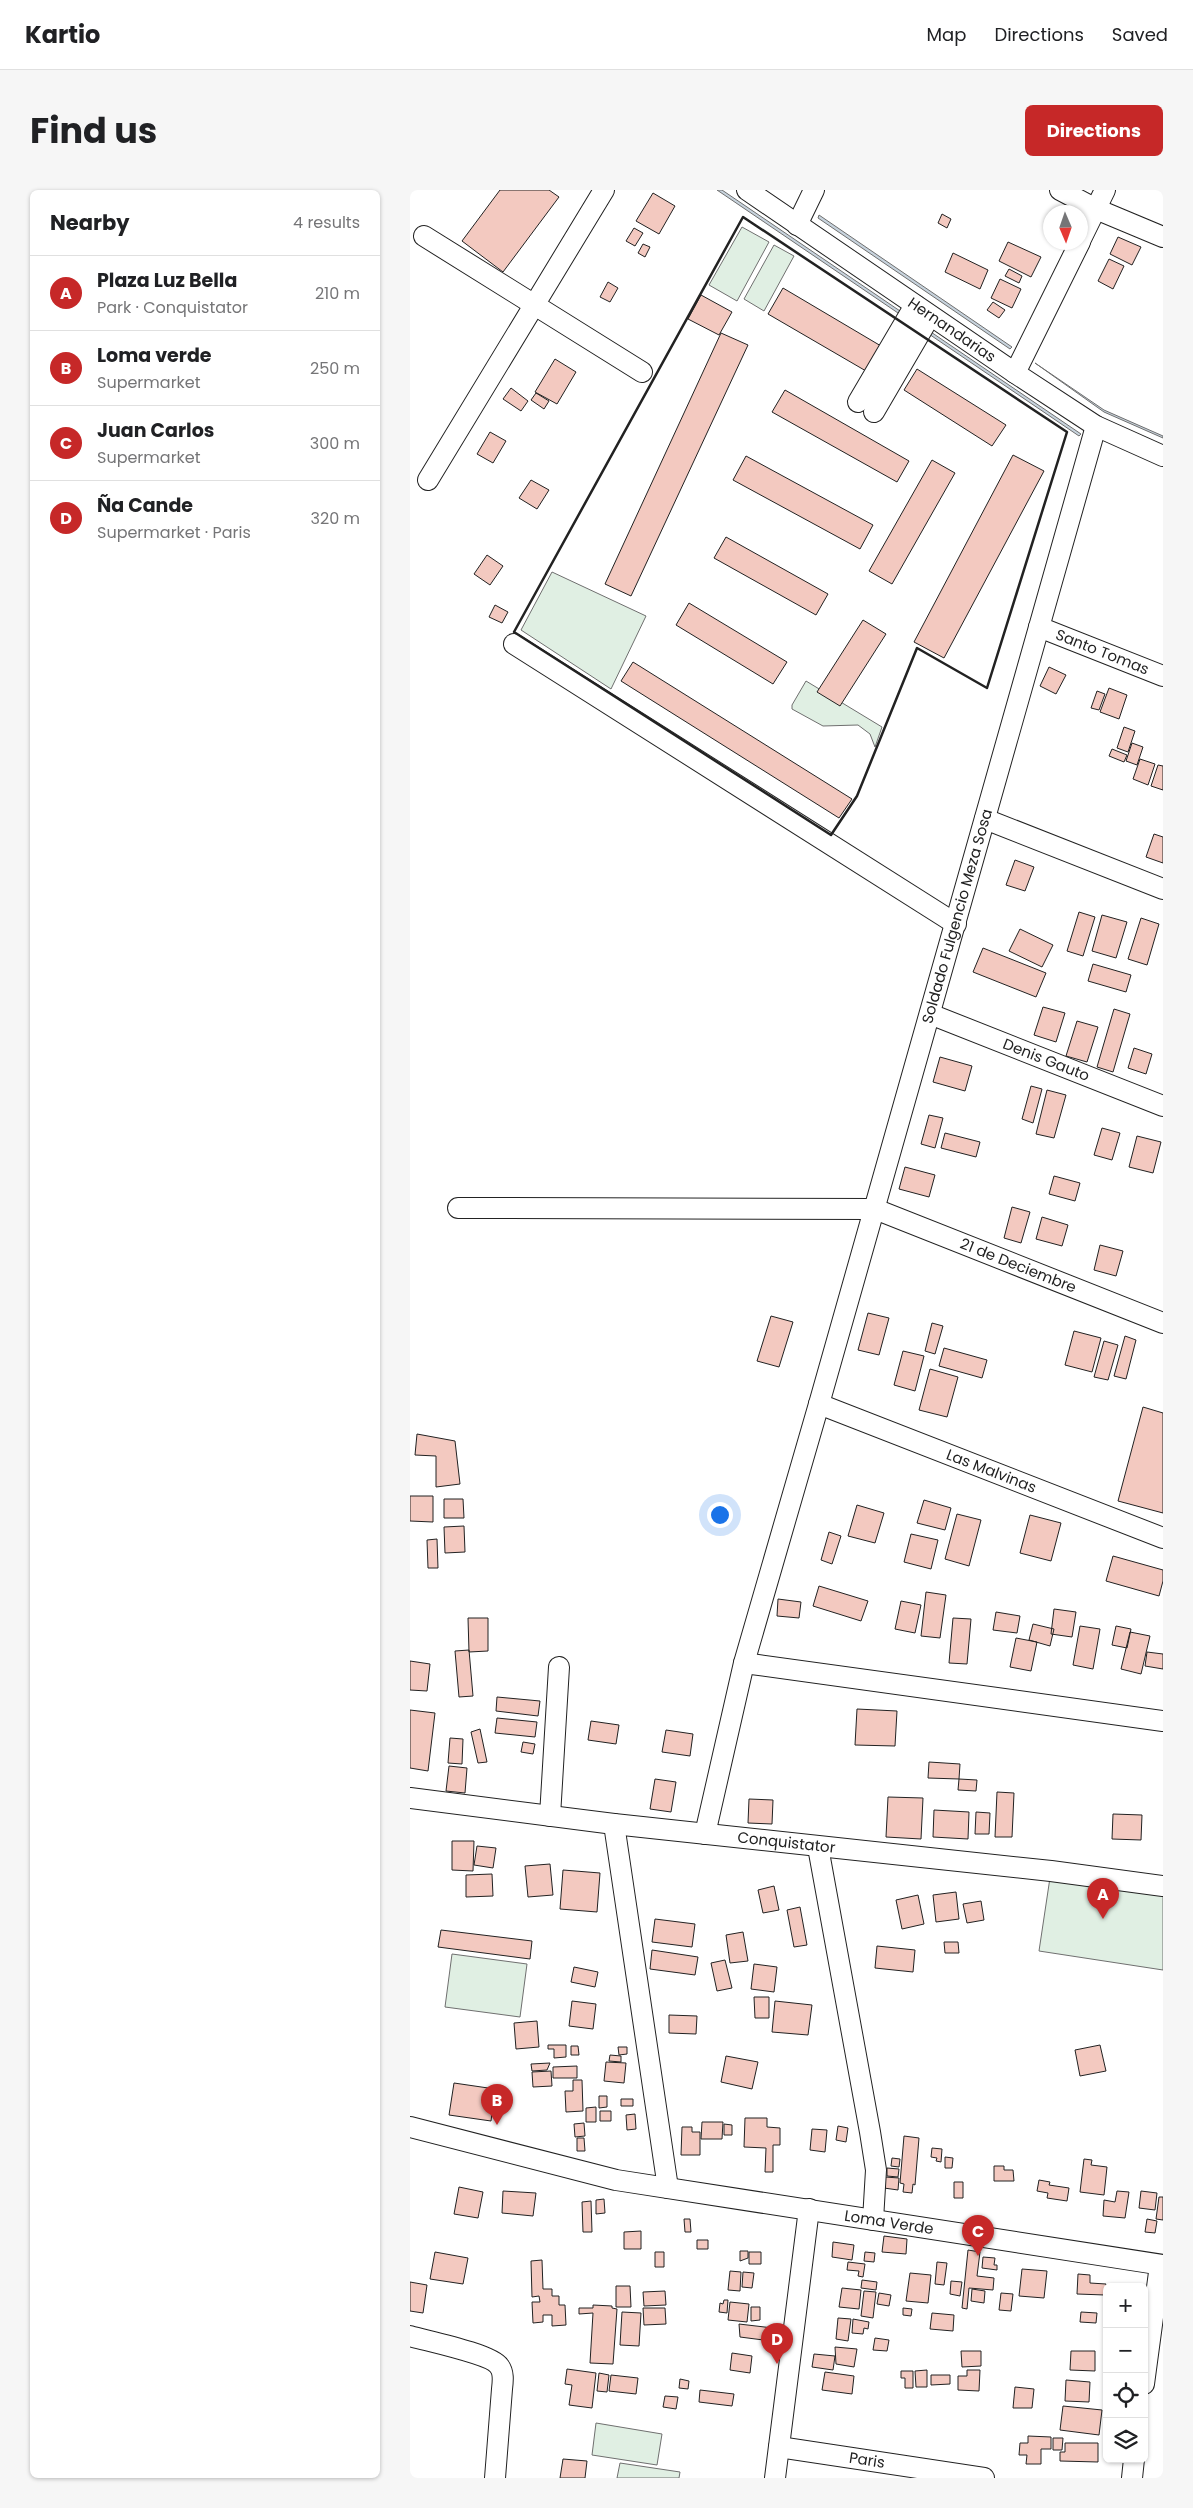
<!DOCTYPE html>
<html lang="en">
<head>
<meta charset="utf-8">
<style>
	body { margin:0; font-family:Poppins,sans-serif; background:#f6f6f6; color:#202124 }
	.controls { position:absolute; right:15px; bottom:15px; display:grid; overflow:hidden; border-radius:8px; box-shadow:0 1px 4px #0004 }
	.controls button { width:45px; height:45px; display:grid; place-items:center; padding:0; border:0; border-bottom:1px solid #e0e0e0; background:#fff; color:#202124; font:25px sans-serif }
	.compass { position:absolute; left:633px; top:15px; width:45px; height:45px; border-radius:50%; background:#fff; box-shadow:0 1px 4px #0004; rotate:178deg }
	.you { position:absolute; left:309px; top:1324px; width:18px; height:18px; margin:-12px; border:4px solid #fff; border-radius:50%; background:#1a73e8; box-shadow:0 0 0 8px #1a73e833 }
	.badge { display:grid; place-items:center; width:32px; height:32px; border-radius:50%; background:#c62828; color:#fff; font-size:16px; font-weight:700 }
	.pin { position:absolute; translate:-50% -41px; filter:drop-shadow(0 1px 2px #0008) }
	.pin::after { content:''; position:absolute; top:26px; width:18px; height:15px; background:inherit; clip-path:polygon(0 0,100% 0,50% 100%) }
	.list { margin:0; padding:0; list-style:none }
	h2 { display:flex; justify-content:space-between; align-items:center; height:65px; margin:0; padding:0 20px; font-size:21px }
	h2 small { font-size:16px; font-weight:400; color:#757577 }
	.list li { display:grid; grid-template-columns:32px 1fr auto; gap:15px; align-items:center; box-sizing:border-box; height:75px; padding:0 20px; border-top:1px solid #e0e0e0 }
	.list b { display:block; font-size:19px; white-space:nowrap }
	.list p { margin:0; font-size:16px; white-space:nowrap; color:#757577 }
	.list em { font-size:16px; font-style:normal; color:#757577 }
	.icon { flex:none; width:28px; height:28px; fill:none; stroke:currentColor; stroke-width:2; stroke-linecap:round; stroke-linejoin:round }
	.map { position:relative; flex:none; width:753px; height:2288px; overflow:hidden; border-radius:8px }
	header { display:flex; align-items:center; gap:30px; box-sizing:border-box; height:70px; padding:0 25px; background:#fff; border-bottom:1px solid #e0e0e0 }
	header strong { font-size:24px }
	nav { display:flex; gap:28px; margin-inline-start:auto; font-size:18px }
	.intro { display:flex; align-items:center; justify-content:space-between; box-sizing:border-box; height:120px; padding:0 30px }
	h1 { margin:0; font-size:35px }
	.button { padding:12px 22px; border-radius:8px; background:#c62828; color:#fff; font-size:18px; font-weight:700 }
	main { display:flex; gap:30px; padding:0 30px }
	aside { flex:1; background:#fff; border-radius:8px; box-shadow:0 1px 4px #0004 }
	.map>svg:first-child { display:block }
	.green { fill:#e0efe3; stroke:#6f6f6f }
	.water { fill:#c7d3dd; stroke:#6f6f6f }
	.building { fill:#f3c9c0; stroke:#222 }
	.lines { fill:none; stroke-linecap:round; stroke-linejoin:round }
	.minor-casing { stroke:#222; stroke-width:22 }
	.minor { stroke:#fff; stroke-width:20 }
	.wall { stroke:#222; stroke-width:2.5 }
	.labels { text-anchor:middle; stroke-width:4; stroke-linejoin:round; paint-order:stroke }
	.street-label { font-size:15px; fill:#222; stroke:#fff }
</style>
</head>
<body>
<header>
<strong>Kartio</strong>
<nav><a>Map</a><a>Directions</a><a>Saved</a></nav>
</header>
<div class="intro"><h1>Find us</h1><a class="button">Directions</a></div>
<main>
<aside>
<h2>Nearby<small>4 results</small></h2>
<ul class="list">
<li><span class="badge">A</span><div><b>Plaza Luz Bella</b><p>Park · Conquistator</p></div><em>210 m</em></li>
<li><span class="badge">B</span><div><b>Loma verde</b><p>Supermarket</p></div><em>250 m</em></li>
<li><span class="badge">C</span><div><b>Juan Carlos</b><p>Supermarket</p></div><em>300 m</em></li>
<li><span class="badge">D</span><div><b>Ña Cande</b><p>Supermarket · Paris</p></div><em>320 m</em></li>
</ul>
</aside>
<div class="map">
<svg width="753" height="2288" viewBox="0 0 753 2288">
	<rect width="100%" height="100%" fill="#fff"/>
	<path class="green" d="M332 37 359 52 327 111 299 95Z
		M364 55 384 66 354 121 334 109Z
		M142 382 236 426 201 499 111 440Z
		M396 491 472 537 465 557 460 544 448 535 413 536 382 519V515Z
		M641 1681 753 1696V1780L629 1761Z
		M42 1764 117 1774 110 1827 35 1817Z
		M186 2233 252 2244 247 2275 182 2265Z
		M210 2273 270 2282 269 2288H207Z"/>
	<path class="water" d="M307 0H312L671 244 669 246Z
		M409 25 602 157 600 159 408 28Z
		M625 173 694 220 753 246V248L694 222Z"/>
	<path class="building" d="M90 0H139L149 7 93 82 52 51Z
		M243 3 265 16 249 44 226 31Z
		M532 24 541 29 537 38 528 33Z
		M224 38 233 43 225 56 216 51Z
		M708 47 731 57 722 75 700 64Z
		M598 52 631 67 621 87 589 71Z
		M233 54 240 57 235 67 228 63Z
		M543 63 578 80 570 99 535 82Z
		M699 69 714 76 703 99 688 91Z
		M599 79 612 86 609 93 595 86Z
		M590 89 611 99 602 118 581 108Z
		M198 92 208 98 200 112 190 107Z
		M373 98 471 156 456 181 358 124Z
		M291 105 322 122 309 145 278 129Z
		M583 112 595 120 589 128 577 120Z
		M311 143 338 155 221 406 195 394Z
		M145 169 166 182 147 214 125 202Z
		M507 179 596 235 582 256 494 200Z
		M101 198 118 211 111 221 93 209Z
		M375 200 499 271 487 292 362 222Z
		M126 203 139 211 134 219 121 210Z
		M80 242 96 251 83 273 67 264Z
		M603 265 634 281 534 468 504 452Z
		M336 266 463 335 450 359 323 290Z
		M522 270 545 283 482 394 459 381Z
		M121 290 139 300 127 319 109 308Z
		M316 347 418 404 406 425 304 368Z
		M77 365 93 376 80 395 64 384Z
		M279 413 377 472 363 494 266 435Z
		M85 415 98 422 92 433 79 427Z
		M453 430 476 444 430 516 407 502Z
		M223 472 442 609 429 628 211 491Z
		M639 477 656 485 646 504 630 496Z
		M699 498 717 505 709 529 690 522Z
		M687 501 695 504 689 520 681 518Z
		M714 537 725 541 718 562 707 558Z
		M722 553 733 557 727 575 716 571Z
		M702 559 717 565 714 572 699 566Z
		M730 569 745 574 738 595 723 589Z
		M748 575 753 576V600L741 596Z
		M744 644 753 647V673L736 667Z
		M605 670 624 677 615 701 596 695Z
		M669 722 685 727 673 766 657 761Z
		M692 725 717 732 706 768 682 761Z
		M731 728 749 734 737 775 718 769Z
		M610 739 643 755 632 777 599 761Z
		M573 758 636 783 626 807 563 782Z
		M683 774 721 785 716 802 678 791Z
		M633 817 655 823 646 852 624 845Z
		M704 819 720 824 703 882 687 877Z
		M667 831 688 837 677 872 656 866Z
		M724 858 742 864 736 884 718 878Z
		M530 867 562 876 555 901 523 892Z
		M621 896 632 899 623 933 612 929Z
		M637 900 656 905 644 948 626 944Z
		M519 925 533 928 525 958 511 954Z
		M692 938 710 943 702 970 684 965Z
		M535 943 570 952 566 967 531 958Z
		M727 946 751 952 743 983 719 977Z
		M495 977 525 985 519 1007 489 999Z
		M644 986 670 993 665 1011 639 1004Z
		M602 1017 620 1022 611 1053 594 1048Z
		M632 1027 658 1035 652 1056 626 1049Z
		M690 1055 713 1061 706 1086 684 1080Z
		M458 1123 479 1128 469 1165 448 1160Z
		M361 1126 383 1132 369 1177 347 1171Z
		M522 1133 533 1136 525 1164 515 1161Z
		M664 1141 691 1148 682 1182 655 1175Z
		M715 1146 726 1150 716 1189 704 1186Z
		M694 1151 708 1155 698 1190 684 1187Z
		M534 1158 577 1170 572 1188 529 1176Z
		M493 1161 514 1166 505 1201 484 1195Z
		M520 1179 548 1187 537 1227 509 1220Z
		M733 1217 753 1223V1323L708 1311Z
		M7 1244 45 1251 50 1294 26 1297V1266L5 1265Z
		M0 1306H23V1332L0 1331Z
		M34 1309H53L54 1328H34Z
		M514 1310 541 1318 535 1340 507 1333Z
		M447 1315 474 1323 465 1353 438 1346Z
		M547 1324 571 1330 559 1376 535 1369Z
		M620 1325 651 1333 641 1371 610 1363Z
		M54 1336 55 1362 35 1363 34 1337Z
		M419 1342 431 1346 422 1374 411 1370Z
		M501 1344 528 1350 521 1379 494 1372Z
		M27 1349 28 1378H18L17 1350Z
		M703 1366 753 1380V1391L749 1406 696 1391Z
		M409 1396 458 1411 451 1431 403 1416Z
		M516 1402 536 1405 530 1448 511 1446Z
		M368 1409 391 1412 389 1428 367 1426Z
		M491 1411 511 1415 505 1443 485 1439Z
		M644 1419 666 1422 662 1447 641 1444Z
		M586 1422 610 1426 607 1443 583 1440Z
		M58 1428H78V1461L59 1462Z
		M543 1428 561 1429 557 1474 539 1473Z
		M623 1434 644 1439 640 1456 619 1450Z
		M670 1436 690 1439 683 1479 663 1475Z
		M706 1436 721 1439 717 1458 702 1455Z
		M720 1442 740 1446 731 1484 711 1479Z
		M606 1448 627 1452 621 1481 600 1477Z
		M59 1460 63 1506 49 1507 45 1461Z
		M737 1462 753 1464V1479L735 1476Z
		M0 1471 20 1474 17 1501 0 1500Z
		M87 1507 130 1511 128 1526 86 1521Z
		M447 1519 487 1521 485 1556 445 1555Z
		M0 1520 25 1523 18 1581 0 1578Z
		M87 1528 127 1532 125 1547 85 1543Z
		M181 1531 209 1535 206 1554 178 1550Z
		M70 1539 77 1572 68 1573 61 1542Z
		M256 1540 283 1544 280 1566 252 1562Z
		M40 1548 53 1549 52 1574 38 1573Z
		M113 1552 125 1554 123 1564 111 1562Z
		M519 1572 550 1574 549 1589 518 1588Z
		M39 1576 57 1578 55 1603 36 1601Z
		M245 1589 266 1592 261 1622 240 1619Z
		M549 1589 567 1590 566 1601 548 1600Z
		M587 1602 604 1603 602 1647H585Z
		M478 1607 513 1608 511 1649 476 1647Z
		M339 1609 363 1610 362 1634 338 1633Z
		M524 1620 559 1622 558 1649 523 1647Z
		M566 1622 580 1623 579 1644H565Z
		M703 1624 732 1625 731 1650 702 1649Z
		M42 1651H64L63 1681 42 1680Z
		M67 1656 86 1658 83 1678 64 1675Z
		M140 1674 143 1705 118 1707 115 1676Z
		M153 1680 190 1683 187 1722 150 1719Z
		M82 1684 83 1706 56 1707V1685Z
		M364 1696 369 1720 353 1723 348 1700Z
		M546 1702 549 1729 526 1732 523 1705Z
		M508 1705 514 1734 492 1739 486 1710Z
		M571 1711 574 1730 557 1733 553 1714Z
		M390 1717 397 1755 384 1757 377 1720Z
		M245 1729 285 1734 282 1757 242 1752Z
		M31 1740 122 1751 120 1769 28 1757Z
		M333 1742 338 1771 320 1773 316 1745Z
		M534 1752H548L549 1763H535Z
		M467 1756 505 1760 503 1782 465 1778Z
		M242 1760 288 1767 285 1785 240 1779Z
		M315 1770 322 1798 307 1801 301 1773Z
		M344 1774 367 1777 364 1802 341 1799Z
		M164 1777 188 1782 185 1797 161 1792Z
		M344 1807H359V1828H345Z
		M162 1811 186 1814 183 1839 159 1836Z
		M365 1811 402 1815 398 1845 362 1842Z
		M259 1825 287 1826 286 1844 259 1843Z
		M127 1831 129 1857 106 1859 104 1833Z
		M138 1855H156V1867L144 1868V1859H138Z
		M690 1855 696 1881 670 1886 665 1860Z
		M161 1856H168L169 1865H161Z
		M208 1857H217V1864L209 1865Z
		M200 1865 211 1866V1872L199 1871Z
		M316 1866 348 1872 342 1899 311 1892Z
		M196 1872 216 1873 214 1893 194 1891Z
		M140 1873 137 1880 122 1881 121 1874Z
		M167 1876V1888H143V1877Z
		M141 1881 142 1896 123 1897 122 1882Z
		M163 1890H172L173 1921 156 1922 155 1901H163Z
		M44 1893 85 1899 81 1931 39 1925Z
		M189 1906H197V1917L189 1918Z
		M211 1909H223V1916H211Z
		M186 1917V1932H176V1918Z
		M190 1921H201V1931H190Z
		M225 1924 226 1939 217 1940 216 1925Z
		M335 1928H357V1937L370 1938V1955H363V1982H355L356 1958 334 1957Z
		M292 1932H313L312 1949H291Z
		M174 1933 175 1946 165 1947 164 1934Z
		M314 1934 322 1935V1945H314Z
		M428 1936 438 1938 436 1952 426 1950Z
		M272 1937H282V1942H290V1965H271Z
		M402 1939 417 1940 415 1962 400 1960Z
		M494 1946 509 1948 505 1995 503 1994 502 2003 493 2002 494 1994 490 1993Z
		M167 1948H174L175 1961H167Z
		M522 1958 532 1959 531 1972 526 1971 527 1968 521 1967Z
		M535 1967 543 1968 542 1978H535Z
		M482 1968 490 1969 489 1977 481 1976Z
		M674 1969 682 1970 681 1975 697 1977 694 2005 670 2002Z
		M584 1976H594V1980H603L604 1991H584Z
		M477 1978 489 1979 488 1987 477 1986Z
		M475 1987 489 1988 488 2000 474 1998Z
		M629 1990 640 1992 639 1995 659 1998 657 2011 637 2008 638 2003 627 2001Z
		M544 1992H553V2008H544Z
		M49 1997 73 2002 68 2028 44 2024Z
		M93 2001 126 2003 123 2026 92 2023Z
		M707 2001 719 2002 715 2028 693 2026 694 2010 705 2012Z
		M731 2001 747 2003 745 2020 729 2018Z
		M749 2007H753V2030L746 2029Z
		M194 2009 195 2023 186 2024V2010Z
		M181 2011 182 2042H173L172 2012Z
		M274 2029H280L281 2042H275Z
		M737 2029 747 2031 745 2043 735 2042Z
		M231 2041V2059H214V2042Z
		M474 2046 497 2049 496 2064 472 2062Z
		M287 2050H298V2059H287Z
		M423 2052 444 2055 442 2070 422 2067Z
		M558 2060 570 2062 567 2086 584 2088 583 2100 559 2098 557 2119 552 2118Z
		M330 2061H338V2068L330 2071Z
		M25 2062 58 2068 53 2094 20 2089Z
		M245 2062H254V2077H245Z
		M339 2062H351V2074H339Z
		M455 2062 465 2063 464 2072 454 2071Z
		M573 2067 585 2068 584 2075H587V2080L572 2078Z
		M132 2070 133 2099H142V2106H149V2115H155L156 2135 142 2136V2125H133V2132L123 2133 122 2112H130L129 2106 122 2107 121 2071Z
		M438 2072 455 2074 453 2087 448 2086 449 2081 437 2080Z
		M527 2072 537 2073 534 2095 525 2094Z
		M612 2079 637 2081 634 2108 609 2106Z
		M320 2081 331 2082 330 2101 318 2100Z
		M333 2082 344 2083 342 2098 332 2097Z
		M500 2083 521 2085 518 2113 496 2111Z
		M668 2084 680 2085V2093L696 2094 695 2105 667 2104Z
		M452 2090 467 2092 466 2100 451 2098Z
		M541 2091 552 2092 550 2106 540 2104Z
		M0 2092 17 2095 13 2123 0 2121Z
		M206 2096H220L221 2117H206Z
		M432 2098 451 2100 449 2119 429 2117Z
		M562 2099 575 2101 574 2113 561 2111Z
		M255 2101 256 2115 234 2116 233 2102Z
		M454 2101 466 2102 463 2128 451 2126Z
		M469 2103 481 2105 479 2116 467 2114Z
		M591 2103 603 2104 601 2121 589 2120Z
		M314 2110H318L317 2123 309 2122 310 2113 313 2114Z
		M320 2112 339 2114 337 2132 318 2130Z
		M183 2115 202 2116V2118L207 2119 203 2174 180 2173 183 2123 169 2124V2118H183Z
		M341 2117H350V2130L341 2131Z
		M233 2118H255L256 2134 234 2135Z
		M493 2118 502 2119 501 2126 493 2125Z
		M212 2122 231 2123 229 2156 210 2155Z
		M671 2122 687 2123 686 2133 670 2132Z
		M522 2123 544 2125 543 2141 520 2139Z
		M428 2128 441 2129 438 2151 426 2149Z
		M443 2129 459 2132 458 2139 454 2138 453 2144 442 2143Z
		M329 2134 363 2138 361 2151 330 2147Z
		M465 2148 479 2150 477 2161 463 2160Z
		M425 2157 447 2159 444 2177 426 2174Z
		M551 2161H571V2176L552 2177Z
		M661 2161H685V2181L660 2180Z
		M322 2163 342 2166 340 2183 320 2180Z
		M404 2164 425 2166 423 2180 402 2177Z
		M157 2179 186 2183 182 2218 159 2215 162 2195 155 2194Z
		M517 2180V2197H506L505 2181Z
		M557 2180H570L569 2201 548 2200V2186H557Z
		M491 2181H503V2198H495V2188H491Z
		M415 2182 444 2186 442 2204 412 2200Z
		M189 2183 199 2185 197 2202 187 2201Z
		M201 2185 228 2188 226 2204 199 2201Z
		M521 2185H540V2194L521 2195Z
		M270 2189 279 2191 278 2199 269 2198Z
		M656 2190 680 2192 679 2212 655 2211Z
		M605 2197 624 2199 622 2218H603Z
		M290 2200 324 2204 322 2216 289 2212Z
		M255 2206 268 2207 266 2219 253 2217Z
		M653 2216 692 2220 689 2245 650 2240Z
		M618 2246 641 2247V2259H631V2274H616L617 2265H609L610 2253H618Z
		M643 2248H653L652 2260H643Z
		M655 2253H688V2272L650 2271V2262H655Z
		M153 2269 177 2271 175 2288H150Z"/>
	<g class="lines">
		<defs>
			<g id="minor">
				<path id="s1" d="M337 0 605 183 686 236 753 266"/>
				<path d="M650 0 686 19 753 47"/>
				<path d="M387 35 404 0"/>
				<path d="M14 46 232 182"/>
				<path d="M670 51 695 0"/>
				<path d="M605 183 670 52"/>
				<path d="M448 212 505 115"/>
				<path d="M464 222 520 126"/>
				<path d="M18 290 194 0"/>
				<path id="s2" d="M629 437 753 486"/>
				<path d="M104 454 546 734"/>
				<path d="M575 629 753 699"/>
				<path id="s3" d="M520 824 753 916"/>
				<path id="s4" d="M48 1018 465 1019 753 1133"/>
				<path id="s5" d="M409 1214 753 1348"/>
				<path d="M334 1473 753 1531"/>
				<path id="s6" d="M0 1608 204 1634 641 1681 753 1696"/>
				<path d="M140 1626 149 1477"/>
				<path d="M204 1634 258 1998"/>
				<path id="s7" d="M295 1644 334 1473 409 1214 686 236"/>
				<path d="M408 1657 460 1942 466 1980 463 2030"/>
				<path id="s8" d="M0 1937 206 1990 753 2075"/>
				<path d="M0 2146C17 2151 81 2164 89 2176 94 2182 93 2191 92 2199L85 2288"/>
				<path d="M734 2194 750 2075"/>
				<path id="s9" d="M369 2257 574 2288"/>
				<path d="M365 2288 399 2019"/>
				<path d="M722 2288 724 2269"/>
			</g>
		</defs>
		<use href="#minor" class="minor-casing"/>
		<use href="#minor" class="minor"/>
		<path class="wall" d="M333 27 657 242 577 498 507 458 447 606 421 645 104 442Z"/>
	</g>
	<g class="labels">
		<g class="street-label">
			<text dy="5" stroke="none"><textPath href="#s1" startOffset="248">Hernandarias</textPath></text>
			<text dy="5" stroke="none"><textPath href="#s2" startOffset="68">Santo Tomas</textPath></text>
			<text dy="5" stroke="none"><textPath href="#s7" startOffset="952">Soldado Fulgencio Meza Sosa</textPath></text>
			<text dy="5" stroke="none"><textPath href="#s3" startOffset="125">Denis Gauto</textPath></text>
			<text dy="5" stroke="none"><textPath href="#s4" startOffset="571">21 de Deciembre</textPath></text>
			<text dy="5" stroke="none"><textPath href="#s5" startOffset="185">Las Malvinas</textPath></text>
			<text dy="5" stroke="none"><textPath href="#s6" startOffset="379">Conquistator</textPath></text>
			<text dy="5" stroke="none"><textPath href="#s8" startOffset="489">Loma Verde</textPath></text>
			<text dy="5" stroke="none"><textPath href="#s9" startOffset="89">Paris</textPath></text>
		</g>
	</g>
</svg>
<div class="controls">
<button>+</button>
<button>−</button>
<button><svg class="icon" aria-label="locate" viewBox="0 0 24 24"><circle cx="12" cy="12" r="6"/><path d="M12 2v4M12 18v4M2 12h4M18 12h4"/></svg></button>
<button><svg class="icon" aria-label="layers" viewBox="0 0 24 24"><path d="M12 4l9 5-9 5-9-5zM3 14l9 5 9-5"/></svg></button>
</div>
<svg class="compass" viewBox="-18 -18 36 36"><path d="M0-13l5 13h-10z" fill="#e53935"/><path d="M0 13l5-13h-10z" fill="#757577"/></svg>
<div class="you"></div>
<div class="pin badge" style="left:693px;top:1729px">A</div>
<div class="pin badge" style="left:87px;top:1935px">B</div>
<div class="pin badge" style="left:568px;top:2066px">C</div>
<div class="pin badge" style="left:367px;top:2174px">D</div>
</div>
</main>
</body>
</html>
